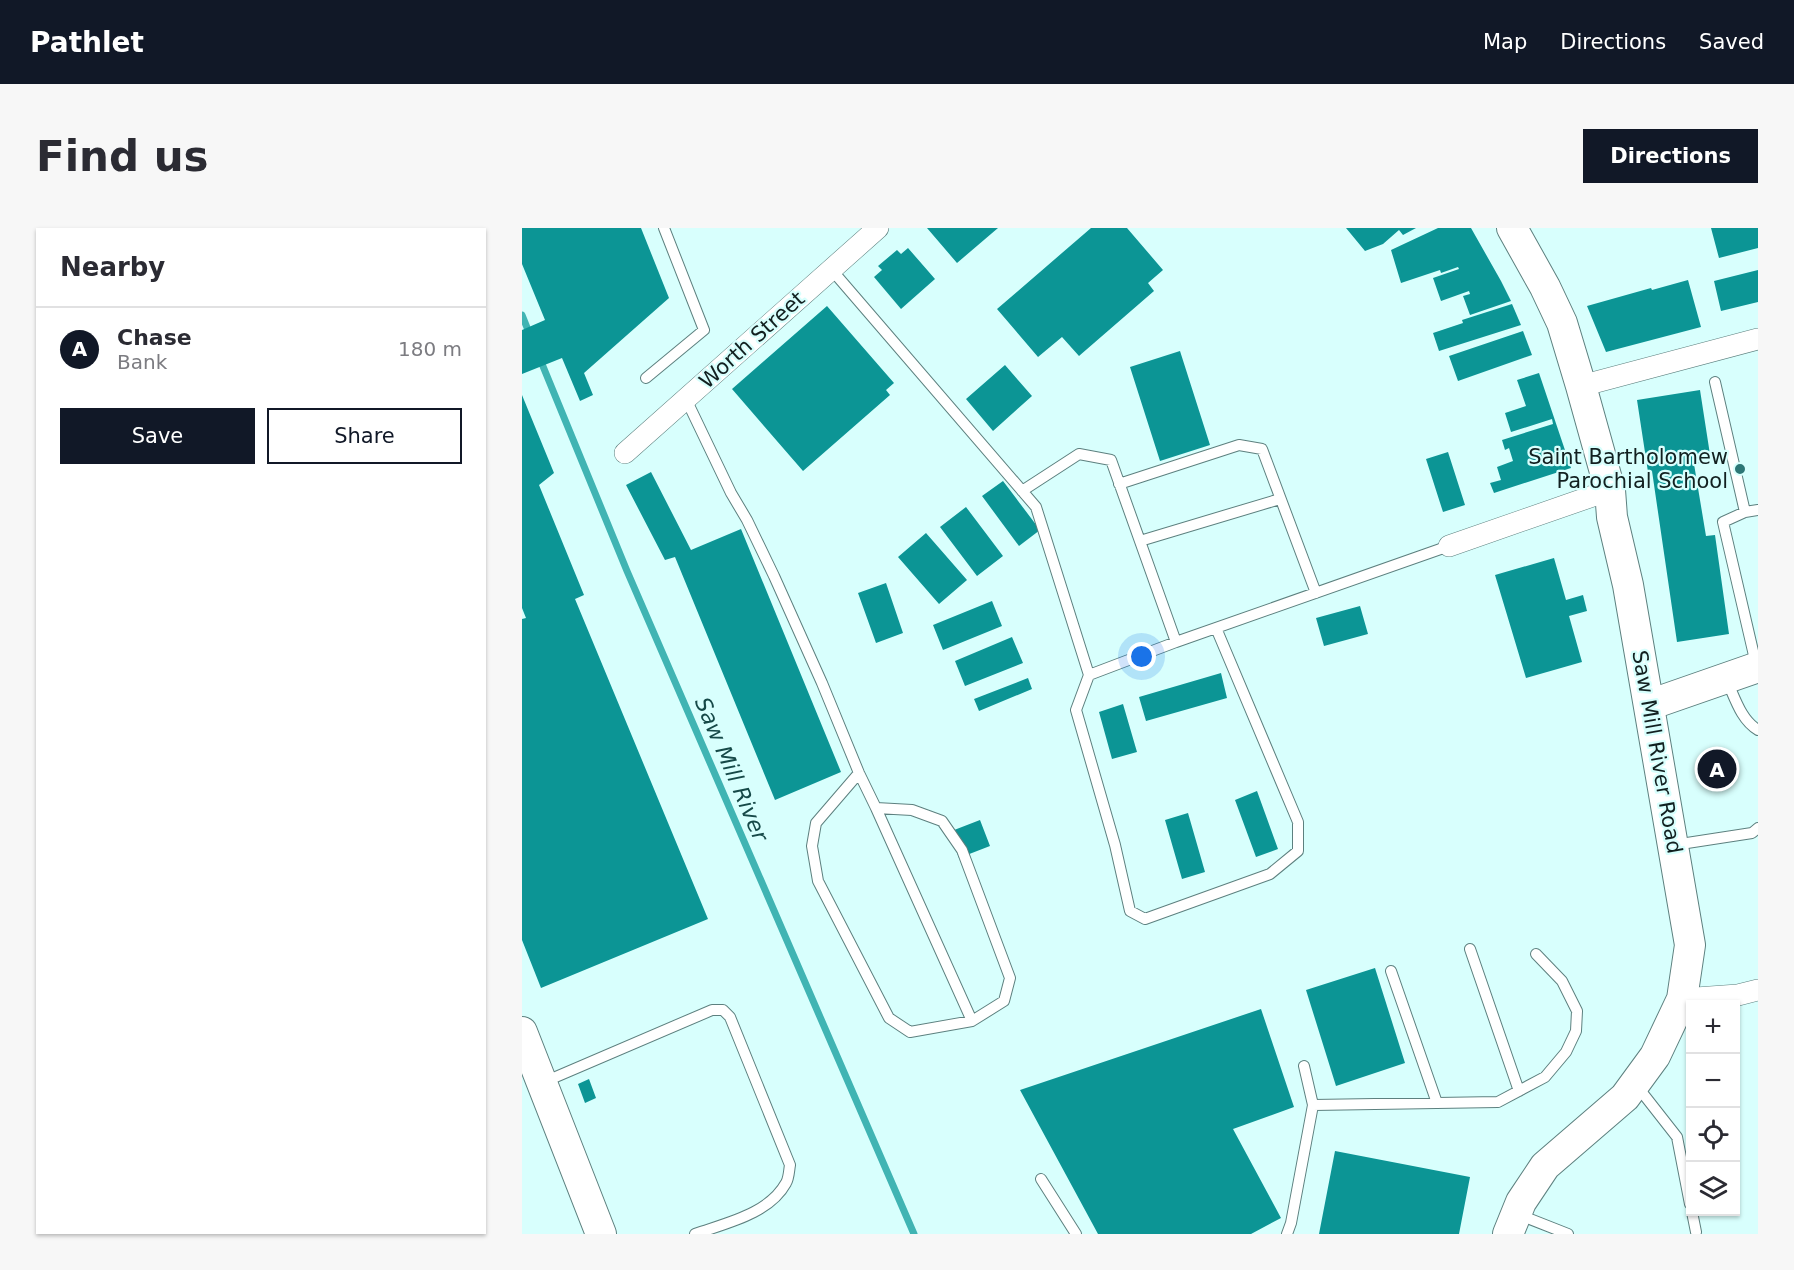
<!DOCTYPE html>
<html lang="en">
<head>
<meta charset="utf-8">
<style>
	body { margin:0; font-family:"DejaVu Sans",sans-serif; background:#f7f7f7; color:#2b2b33 }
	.controls { position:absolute; right:18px; bottom:18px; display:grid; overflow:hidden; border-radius:0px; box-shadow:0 2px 4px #0004 }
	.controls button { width:54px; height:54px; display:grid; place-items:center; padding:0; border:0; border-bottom:2px solid #e1e1e2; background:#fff; color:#2b2b33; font:30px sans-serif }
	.you { position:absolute; left:620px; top:429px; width:21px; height:21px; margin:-15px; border:4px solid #fff; border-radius:50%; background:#1a73e8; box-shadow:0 0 0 9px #1a73e833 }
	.badge { display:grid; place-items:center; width:39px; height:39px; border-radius:50%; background:#111827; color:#fff; font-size:20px; font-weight:700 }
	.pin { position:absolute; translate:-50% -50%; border:3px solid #fff; box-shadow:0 2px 6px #0006 }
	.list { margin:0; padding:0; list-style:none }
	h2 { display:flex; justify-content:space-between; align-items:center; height:78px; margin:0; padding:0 24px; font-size:26px }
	h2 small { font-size:20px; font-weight:400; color:#7c7c81 }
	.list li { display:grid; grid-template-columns:39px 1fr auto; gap:18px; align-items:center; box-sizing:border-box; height:84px; padding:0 24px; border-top:2px solid #e1e1e2 }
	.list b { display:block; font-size:22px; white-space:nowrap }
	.list p { margin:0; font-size:20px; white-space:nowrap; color:#7c7c81 }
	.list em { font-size:20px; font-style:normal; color:#7c7c81 }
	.actions { display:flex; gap:12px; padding:18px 24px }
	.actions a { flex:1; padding:14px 0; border:2px solid #111827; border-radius:0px; text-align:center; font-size:21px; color:#111827 }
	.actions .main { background:#111827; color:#fff }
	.icon { flex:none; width:33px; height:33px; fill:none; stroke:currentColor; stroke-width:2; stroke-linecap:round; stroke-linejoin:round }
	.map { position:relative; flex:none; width:1236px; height:1006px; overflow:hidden; border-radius:0px }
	header { display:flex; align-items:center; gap:36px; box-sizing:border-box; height:84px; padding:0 30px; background:#111827; color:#fff }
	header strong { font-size:28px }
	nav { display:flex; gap:33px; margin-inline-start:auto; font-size:21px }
	.intro { display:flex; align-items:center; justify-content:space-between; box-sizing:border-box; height:144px; padding:0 36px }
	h1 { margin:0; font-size:42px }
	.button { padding:15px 27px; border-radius:0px; background:#111827; color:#fff; font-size:21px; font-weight:700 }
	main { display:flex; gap:36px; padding:0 36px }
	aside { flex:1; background:#fff; border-radius:0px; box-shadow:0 2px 4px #0004 }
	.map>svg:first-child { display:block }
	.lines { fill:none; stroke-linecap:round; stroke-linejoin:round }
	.stream { stroke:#40b4b3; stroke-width:7 }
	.building { fill:#0c9595 }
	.lane-casing { stroke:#5d807f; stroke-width:12 }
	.street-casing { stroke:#5d807f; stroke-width:22 }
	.secondary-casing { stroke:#5d807f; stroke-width:32 }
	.lane { stroke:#fff; stroke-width:10 }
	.street { stroke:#fff; stroke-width:21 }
	.secondary { stroke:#fff; stroke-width:30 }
	.poi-dot { fill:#2d7776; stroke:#d8fffd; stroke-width:2 }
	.labels { text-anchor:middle; stroke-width:4.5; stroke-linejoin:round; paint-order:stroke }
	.street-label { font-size:21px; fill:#122020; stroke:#d8fffd }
	.poi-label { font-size:21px; fill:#122020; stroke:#d8fffd; text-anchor:end }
	.water-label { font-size:22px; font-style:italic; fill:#164948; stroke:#d8fffd }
</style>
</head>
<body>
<header>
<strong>Pathlet</strong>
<nav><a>Map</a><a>Directions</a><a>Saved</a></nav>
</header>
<div class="intro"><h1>Find us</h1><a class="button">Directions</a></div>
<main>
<aside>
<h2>Nearby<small></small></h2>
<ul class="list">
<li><span class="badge">A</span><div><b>Chase</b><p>Bank</p></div><em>180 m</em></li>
</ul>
<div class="actions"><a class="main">Save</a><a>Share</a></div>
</aside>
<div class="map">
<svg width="1236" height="1006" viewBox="0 0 1236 1006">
	<rect width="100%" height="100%" fill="#d8fffd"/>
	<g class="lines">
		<path class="stream" d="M0 87 8 107
			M18 131 105 343 392 1006"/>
	</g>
	<path class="building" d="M0 0H119L147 70 62 145 71 167 58 173 40 130 0 146V102L23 92 0 36Z
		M405 0H476L435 35Z
		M569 0H605L641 42 626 55 632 63 557 128 540 109 516 129 475 81Z
		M824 0H894L881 7 877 2 861 16 843 23Z
		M916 0H949L979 53 989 73 948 87 941 68 948 66 947 63 919 73 911 50 937 41 936 39 919 45 918 42 879 55 869 22Z
		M1189 0H1236V20L1197 30Z
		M386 20 413 51 379 81 352 49 360 42 356 38 375 22 379 26Z
		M1236 42V74L1199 83 1192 53Z
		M1166 52 1179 99 1084 124 1065 78 1129 60 1130 62Z
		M990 76 999 97 917 123 911 105 941 95 940 92Z
		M305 78 372 155 364 162 368 167 281 243 210 161Z
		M1001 103 1010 127 936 153 927 128Z
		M658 123 688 217 638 233 608 139Z
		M483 137 510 168 471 203 444 171Z
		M1017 145 1049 240 972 265 968 255 979 252 975 239 991 233 987 220 983 222 980 212 1031 196 1030 191 989 204 983 185 1004 178 995 152Z
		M1178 162 1189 233 1172 236 1184 308 1193 307 1207 406 1155 414 1130 243 1126 244 1115 172Z
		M0 167 32 245 17 257 62 367 53 371 186 691 19 760 0 712V391L4 390 0 380Z
		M926 224 943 277 921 284 904 231Z
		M129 244 169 322 219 301 319 544 253 572 153 329 143 332 104 257Z
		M481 253 518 302 497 318 460 268Z
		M444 279 481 328 455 348 418 299Z
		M404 305 445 352 417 376 376 329Z
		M1032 330 1044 372 1061 367 1065 383 1047 388 1060 434 1004 450 973 347Z
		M364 355 381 405 354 415 336 365Z
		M470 373 480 398 421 422 411 397Z
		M838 378 846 406 802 418 794 390Z
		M490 409 501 435 443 458 433 433Z
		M699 445 705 470 624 493 617 469Z
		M506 450 510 461 457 483 452 471Z
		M601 476 615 524 590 531 577 484Z
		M735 563 756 621 734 629 713 572Z
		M666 585 683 644 660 651 643 592Z
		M458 592 468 618 437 630 427 604Z
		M853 740 883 835 814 858 784 762Z
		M739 781 772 879 711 901 759 990 729 1006H576L498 862Z
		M67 851 74 870 63 875 56 856Z
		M813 923 948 949 937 1006H797Z"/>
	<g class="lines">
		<defs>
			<path id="lane" d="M309 41 514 279 567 447 554 482 593 617 608 683 623 691 748 646 776 623V594L694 400
				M124 150 182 102 142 0
				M1193 154 1223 284
				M164 171 209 265 225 292 252 348 300 455 337 545 354 580 450 793
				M597 256 717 217 740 221 794 365
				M500 263 557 226 589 232 654 414
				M618 313 758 271
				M1234 436 1201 294 1223 284 1236 282
				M567 447 654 414 927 318
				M1205 453C1213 470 1219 492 1236 502
				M337 545 294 595 290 618 296 653 367 790 388 804 450 793 482 773 488 750 440 622 420 593 390 582 354 580
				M1152 617 1230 605 1236 600
				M948 721 997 863
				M869 743 915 875
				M22 854 190 782H201L208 789 268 937C267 942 267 950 264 955 247 986 204 995 173 1006
				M1115 858 1155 909 1168 976
				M791 877 976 874 1023 849 1044 824 1054 803 1055 783 1040 753 1014 726
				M519 951 554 1006
				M1170 984 1174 1004
				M995 986 1046 1006
				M765 1006 769 995 791 877 782 838"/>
			<path id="street" d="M1059 158 1236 111
				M103 225 356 0
				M927 318 1088 262
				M1160 771 1216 767 1236 762"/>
			<path id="secondary" d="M1127 477 1236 439
				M0 804 79 1006
				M986 1006 999 974 1023 938 1103 869 1133 828 1160 771 1168 717 1106 357 1090 289 1088 262 1059 158 1040 95 1023 59 990 0"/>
		</defs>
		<use href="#lane" class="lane-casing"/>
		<use href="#street" class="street-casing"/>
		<use href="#secondary" class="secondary-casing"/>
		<use href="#lane" class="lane"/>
		<use href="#street" class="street"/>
		<use href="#secondary" class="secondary"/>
	</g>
	<circle class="poi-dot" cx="1218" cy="241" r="6"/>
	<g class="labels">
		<g class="street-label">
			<text transform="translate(230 112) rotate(-42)" y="7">Worth Street</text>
			<text transform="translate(1135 524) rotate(80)" y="7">Saw Mill River Road</text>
		</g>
		<g class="poi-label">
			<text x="1206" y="236">Saint Bartholomew<tspan x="1206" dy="24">Parochial School</tspan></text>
		</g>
		<g class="water-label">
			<text transform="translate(210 541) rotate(67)" y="8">Saw Mill River</text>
		</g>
	</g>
</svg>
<div class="controls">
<button>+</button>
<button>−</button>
<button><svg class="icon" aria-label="locate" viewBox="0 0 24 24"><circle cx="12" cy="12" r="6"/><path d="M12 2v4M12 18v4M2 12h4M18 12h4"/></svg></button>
<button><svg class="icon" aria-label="layers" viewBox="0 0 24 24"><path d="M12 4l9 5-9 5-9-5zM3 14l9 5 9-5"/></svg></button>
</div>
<div class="you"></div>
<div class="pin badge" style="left:1195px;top:541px">A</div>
</div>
</main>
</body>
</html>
